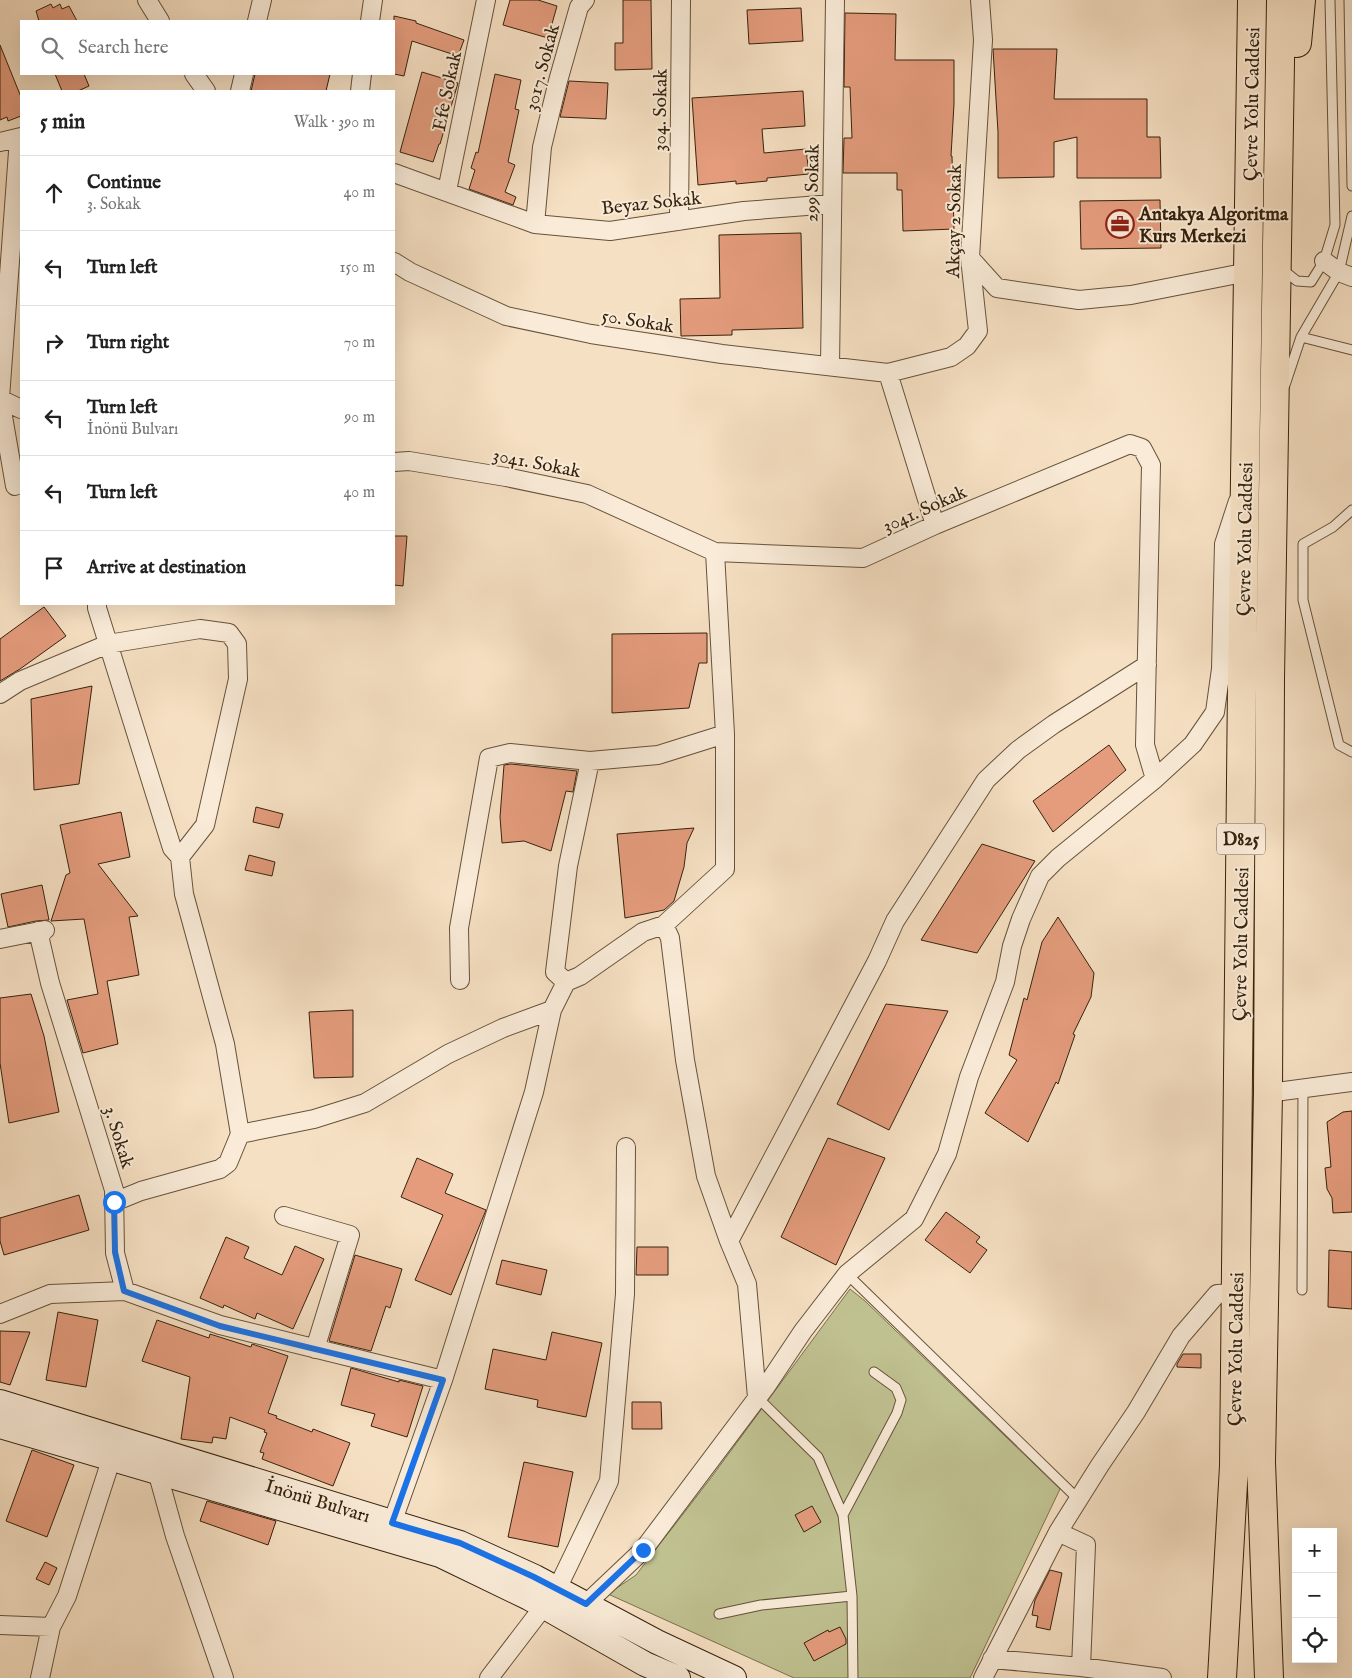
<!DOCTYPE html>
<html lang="en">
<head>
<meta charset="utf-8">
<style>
	body { margin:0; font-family:"IM FELL English",serif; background:#f6f6f6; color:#222 }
	.controls { position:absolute; right:15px; bottom:15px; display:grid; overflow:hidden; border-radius:0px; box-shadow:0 5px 20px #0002 }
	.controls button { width:45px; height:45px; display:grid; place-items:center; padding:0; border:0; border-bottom:1px solid #e0e0e0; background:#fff; color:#222; font:25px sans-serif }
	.stop { position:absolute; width:15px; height:15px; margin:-11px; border:4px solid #1a73e8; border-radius:50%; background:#fff }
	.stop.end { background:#1a73e8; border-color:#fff; box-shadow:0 1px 5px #0008 }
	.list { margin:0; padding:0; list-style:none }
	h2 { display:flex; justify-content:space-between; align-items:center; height:65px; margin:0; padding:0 20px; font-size:21px }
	h2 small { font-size:16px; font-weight:400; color:#767676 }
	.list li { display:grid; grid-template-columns:32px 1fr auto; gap:15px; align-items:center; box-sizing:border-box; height:75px; padding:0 20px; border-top:1px solid #e0e0e0 }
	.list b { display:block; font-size:19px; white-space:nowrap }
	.list p { margin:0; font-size:16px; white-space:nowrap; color:#767676 }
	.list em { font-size:16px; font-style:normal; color:#767676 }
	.icon { flex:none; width:28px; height:28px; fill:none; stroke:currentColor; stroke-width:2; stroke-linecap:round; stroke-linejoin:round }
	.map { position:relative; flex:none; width:1352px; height:1678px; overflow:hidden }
	.search { position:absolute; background:#fff; box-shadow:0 5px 20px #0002; left:20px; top:20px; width:375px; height:55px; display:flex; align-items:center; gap:12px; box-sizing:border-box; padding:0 18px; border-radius:0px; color:#767676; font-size:19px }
	.panel { position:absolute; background:#fff; box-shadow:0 5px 20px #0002; left:20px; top:90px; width:375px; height:515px; border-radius:0px }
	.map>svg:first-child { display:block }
	.green { fill:#c0c191; stroke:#7b724e }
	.building { fill:#e49c7d; stroke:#36220c }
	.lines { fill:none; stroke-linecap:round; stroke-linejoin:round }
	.lane-casing { stroke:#66523a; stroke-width:11 }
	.street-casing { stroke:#66523a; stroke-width:20 }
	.secondary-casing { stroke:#36220c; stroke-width:26 }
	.highway-casing { stroke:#36220c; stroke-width:30 }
	.lane { stroke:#f9ebd8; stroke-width:9 }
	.street { stroke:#f9ebd8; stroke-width:18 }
	.secondary { stroke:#f9ebd8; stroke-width:24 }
	.highway { stroke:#f6e0c3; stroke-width:28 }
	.route { stroke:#1a73e8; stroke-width:6 }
	.labels { text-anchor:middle; stroke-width:4; stroke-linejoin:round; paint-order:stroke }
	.shield { fill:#f9ebd8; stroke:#705e49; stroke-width:1 }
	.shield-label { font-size:18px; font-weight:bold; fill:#36220c }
	.street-label { font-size:19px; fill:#36220c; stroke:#f9ebd8 }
	.poi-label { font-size:19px; font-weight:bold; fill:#36220c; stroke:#f9ebd8; text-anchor:start }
</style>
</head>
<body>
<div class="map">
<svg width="1352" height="1678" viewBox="0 0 1352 1678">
	<rect width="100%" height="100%" fill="#f6e0c3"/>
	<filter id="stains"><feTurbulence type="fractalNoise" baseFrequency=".004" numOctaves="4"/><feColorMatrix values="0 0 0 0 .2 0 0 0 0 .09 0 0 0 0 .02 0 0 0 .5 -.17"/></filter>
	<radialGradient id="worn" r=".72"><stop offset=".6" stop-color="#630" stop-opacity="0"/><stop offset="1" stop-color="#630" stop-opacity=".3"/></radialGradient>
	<path class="green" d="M850 1289 865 1301 1060 1489 970 1678H794L608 1594 636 1575 710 1479Z"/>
	<path class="building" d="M510 0H538L557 6 548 38 503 25Z
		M623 0H651L652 69 615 70V43H623Z
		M51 4 53 8 60 4 62 9 69 6 77 21H39L36 11Z
		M801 8 803 41 749 44 747 10Z
		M845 13 896 14 895 60H954V104L951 156H952L954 229 903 231 902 190H897V173H843L844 138H852L850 87H844Z
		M394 16 416 21V23L464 40 458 56 412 41 404 76 394 74Z
		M0 45 21 97V116L8 121 7 117 0 120Z
		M993 49H1057L1054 99H1147V137H1160L1161 178H1077V137L1054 142V177L998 178V132Z
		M422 72 458 83 440 144H439L433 162 400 152Z
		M55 74H84L89 86 78 91H62Z
		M255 74H330L326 91H251Z
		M495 74 521 80 515 109 519 110 508 162 515 165 505 192 516 197 513 205 469 189 475 170 471 168 476 152 478 153Z
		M569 81 608 83 606 119 560 117Z
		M803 91 805 126 762 129 764 153 806 149 809 174 767 178V181L736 184V181L698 185 692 98Z
		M1160 200 1161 248 1081 249 1080 201Z
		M801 233 803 328 732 330V335L681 336 680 299 720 298 719 235Z
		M394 536H407L403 586 394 585Z
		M44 607 66 636 20 669 0 681V639Z
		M707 633V663H699L689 708 612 713V634Z
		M92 686 79 784 34 790 31 699Z
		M1109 745 1126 770 1053 832 1033 801Z
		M511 764 577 771 573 792 566 791 551 851 524 841 502 843 500 817 504 765Z
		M256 807 283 814 279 828 253 822Z
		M121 812 130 857 98 864 138 916 129 917 139 975 107 981 118 1044 83 1053 67 1000 98 994 84 919 51 921 66 875 70 873 60 825Z
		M694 828 687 843 684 867 674 901 664 910 625 918 617 834Z
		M982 844 1035 861 977 953 921 940Z
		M249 855 275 862 272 876 245 870Z
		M42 885 49 920 36 921 8 927 1 894Z
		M1058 917 1094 973 1091 997 1073 1034 1075 1035 1058 1084 1056 1082 1028 1142 985 1113 1017 1060 1009 1055 1024 998 1027 1000 1042 942Z
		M31 994 44 1036 59 1112 9 1123 0 1063V998Z
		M886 1004 948 1011 889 1130 837 1104Z
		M353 1010V1077L314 1078 309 1012Z
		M1352 1111V1212L1333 1213 1332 1198 1327 1189 1325 1168 1331 1167 1327 1122 1343 1112Z
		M828 1138 885 1158 836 1265 781 1237Z
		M417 1158 453 1174 445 1193 486 1210 451 1295 415 1280 443 1215 401 1197Z
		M79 1195 89 1230 4 1255 0 1241V1218Z
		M946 1212 980 1237 976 1242 987 1250 970 1273 925 1240Z
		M226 1237 249 1247 244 1258 282 1275 295 1246 324 1259 293 1329 257 1313 255 1319 224 1305 223 1308 200 1298Z
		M637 1247H668V1275H636Z
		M1329 1250 1352 1252V1309L1328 1307Z
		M355 1255 402 1269 390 1308 386 1306 371 1351 329 1341Z
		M502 1260 547 1270 541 1295 496 1284Z
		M58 1312 98 1320 86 1387 46 1380Z
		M157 1320 209 1338 210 1334 251 1347 252 1344 288 1356 268 1413 277 1416 276 1418 312 1432 313 1429 350 1443 333 1486 262 1459 264 1453 260 1452 267 1433 264 1432 265 1430 230 1417 226 1439 213 1437 212 1443 181 1439 190 1377 142 1361Z
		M0 1331 30 1332 10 1385 0 1382Z
		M552 1332 602 1343 586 1417 537 1407 538 1400 485 1389 493 1349 546 1360Z
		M1183 1354H1201V1368L1177 1367V1364Z
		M351 1368 399 1382V1380L423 1386 407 1437 371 1426 375 1414 341 1405Z
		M632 1402H661L662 1429H632Z
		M32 1450 74 1465 47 1537 6 1521Z
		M524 1462 573 1472 558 1547 508 1537Z
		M207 1501 276 1521 268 1545 200 1521Z
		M812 1506 821 1522 804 1532 795 1515Z
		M45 1562 57 1568 49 1585 36 1579Z
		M1050 1570 1062 1573 1050 1630 1036 1627 1038 1616 1032 1615 1035 1600Z
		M840 1627 846 1639V1644L814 1661 804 1643 828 1630 829 1632Z"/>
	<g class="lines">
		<defs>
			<path id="lane" d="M1349 0 1352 186
				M1282 269 1297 281 1311 282 1324 261 1335 225 1330 0
				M1301 337 1352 350
				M1285 385 1301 337 1339 272 1352 216
				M1352 510 1333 527 1303 544V600L1339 745 1352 752
				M847 1274 1078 1499
				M1302 1290 1303 1088
				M757 1397 818 1457 843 1515 852 1596 853 1678
				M843 1515 897 1413 901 1400 896 1388 874 1372
				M719 1614 761 1605 852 1596"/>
			<path id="street" d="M147 0 160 21
				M257 21 262 0
				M370 21 373 0
				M194 74 206 91
				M240 91 244 74
				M360 91 362 74
				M0 142 21 137
				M394 173 535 224 610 231 744 211 832 204
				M447 191 486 0
				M679 221 681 0
				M535 224 542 147 558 81 579 7 585 0
				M970 258 997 288 1079 300 1131 295 1248 272
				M1324 261 1339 272 1352 277
				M394 262 410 272 506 316 591 334 722 354 888 373
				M830 366 835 0
				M0 398 19 138
				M0 399 15 486
				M0 399 21 409
				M394 462 409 461 506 477 587 494 715 552 863 558 935 525 1130 444 1142 448 1151 465 1145 745 1155 779
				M935 525 888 373 951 357 967 346 978 331 970 258 983 40 980 0
				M97 604V608L172 848 180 857 184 894 225 1044 240 1134 228 1163 220 1169 141 1191 114 1202
				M0 694 20 681 108 644 200 629 229 633 237 644 238 679 205 825 180 857
				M664 925 670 938 685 1060 706 1176 729 1241 747 1284 757 1397
				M0 939 45 930
				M460 980 459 928 489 758 510 753 590 761 658 755 725 734
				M566 982 580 976 643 932 664 925 725 869V734L715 552
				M1268 1093 1352 1082
				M240 1134 314 1119 365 1103 448 1054 503 1028 552 1010
				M284 1216 350 1235 315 1349
				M729 1241 877 961 895 921 986 780 1018 750 1054 724 1147 665
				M125 1291 220 1325 443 1380
				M0 1314 50 1294 125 1291 115 1253 114 1190 50 983 38 931
				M157 1471 175 1536 224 1678
				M392 1523 443 1380 534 1092 552 1010 566 982 555 972 568 866 590 761
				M1058 1532 1086 1545 1081 1667
				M586 1604 643 1550 767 1385 803 1331 847 1274 914 1219 947 1154 969 1077 1005 982 1012 946 1021 919 1040 876 1058 858 1155 779 1193 744 1215 712 1221 669 1224 544 1238 501
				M0 1625 51 1627
				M992 1659 1081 1667 1162 1678
				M40 1678 51 1627 67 1596 111 1460 113 1448
				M489 1678 557 1589 609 1481 625 1294 626 1147
				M983 1678 1058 1532 1100 1465 1136 1412 1181 1336 1217 1294 1236 1293"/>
			<path id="secondary" d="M0 1402 460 1543 535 1577 657 1642 734 1678
				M0 1426 440 1555 529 1598 645 1664 678 1678"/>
			<path id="highway" d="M1297 43 1301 0
				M1222 1678 1234 1466 1242 683 1252 0
				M1269 1678 1261 1462 1268 1093 1270 679 1281 0"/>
		</defs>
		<use href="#lane" class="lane-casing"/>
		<use href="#street" class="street-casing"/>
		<use href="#secondary" class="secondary-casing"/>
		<use href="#highway" class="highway-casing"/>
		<use href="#lane" class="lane"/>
		<use href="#street" class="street"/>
		<use href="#secondary" class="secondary"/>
		<use href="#highway" class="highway"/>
	</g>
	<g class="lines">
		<path class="route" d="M114 1202 115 1252 124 1291 220 1326 443 1380 392 1523 460 1543 534 1577 586 1604 643 1550"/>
	</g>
	<defs>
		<symbol id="office-ring" viewBox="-11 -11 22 22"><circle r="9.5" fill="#f9ebd8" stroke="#8f2418" stroke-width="1.5"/><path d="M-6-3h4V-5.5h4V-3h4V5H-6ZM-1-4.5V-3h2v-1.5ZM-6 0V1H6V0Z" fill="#8f2418"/></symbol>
	</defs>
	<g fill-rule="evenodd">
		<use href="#office-ring" x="1104" y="208" width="32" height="32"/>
	</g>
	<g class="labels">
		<rect class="shield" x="1217" y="823.5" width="48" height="31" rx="4"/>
		<g class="shield-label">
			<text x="1241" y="845">D825</text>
		</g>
		<g class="street-label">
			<text transform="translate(541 67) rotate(-75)" y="7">3017. Sokak</text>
			<text transform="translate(446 91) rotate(-78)" y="7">Efe Sokak</text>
			<text transform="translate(1251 104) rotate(-89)" y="7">Çevre Yolu Caddesi</text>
			<text transform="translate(659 110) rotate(-89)" y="7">304. Sokak</text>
			<text transform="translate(811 183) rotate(-89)" y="7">299 Sokak</text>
			<text transform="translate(651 202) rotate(-6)" y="7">Beyaz Sokak</text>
			<text transform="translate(953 221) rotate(-89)" y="7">Akçay 2 Sokak</text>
			<text transform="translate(638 320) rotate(9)" y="7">50. Sokak</text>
			<text transform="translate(537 462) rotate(11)" y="7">3041. Sokak</text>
			<text transform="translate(924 508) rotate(-24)" y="7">3041. Sokak</text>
			<text transform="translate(1244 539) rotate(-89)" y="7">Çevre Yolu Caddesi</text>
			<text transform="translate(1240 944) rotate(-89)" y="7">Çevre Yolu Caddesi</text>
			<text transform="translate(120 1137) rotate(73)" y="7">3. Sokak</text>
			<text transform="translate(1235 1349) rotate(-89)" y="7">Çevre Yolu Caddesi</text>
			<text transform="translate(318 1500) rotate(17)" y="7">İnönü Bulvarı</text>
		</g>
		<g class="poi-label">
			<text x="1139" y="220">Antakya Algoritma<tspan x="1139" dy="22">Kurs Merkezi</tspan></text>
		</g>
	</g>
	<rect width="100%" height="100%" filter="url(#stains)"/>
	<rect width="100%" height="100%" fill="url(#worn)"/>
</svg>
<div class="controls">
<button>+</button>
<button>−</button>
<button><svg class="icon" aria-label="locate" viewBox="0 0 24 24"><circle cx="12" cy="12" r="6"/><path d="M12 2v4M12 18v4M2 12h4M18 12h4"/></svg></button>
</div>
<div class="stop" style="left:114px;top:1202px"></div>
<div class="stop end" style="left:643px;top:1550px"></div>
<div class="search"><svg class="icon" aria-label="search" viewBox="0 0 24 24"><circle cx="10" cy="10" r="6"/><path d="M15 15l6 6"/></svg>Search here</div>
<section class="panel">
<h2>5 min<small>Walk · 390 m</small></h2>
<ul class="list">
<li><svg class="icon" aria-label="ahead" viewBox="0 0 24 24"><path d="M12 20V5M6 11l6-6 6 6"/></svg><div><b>Continue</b><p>3. Sokak</p></div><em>40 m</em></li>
<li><svg class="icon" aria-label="left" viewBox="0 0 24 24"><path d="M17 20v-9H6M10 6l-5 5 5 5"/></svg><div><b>Turn left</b></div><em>150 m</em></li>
<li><svg class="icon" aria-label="right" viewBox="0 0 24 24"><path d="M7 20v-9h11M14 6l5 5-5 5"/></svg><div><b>Turn right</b></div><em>70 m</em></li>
<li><svg class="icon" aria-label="left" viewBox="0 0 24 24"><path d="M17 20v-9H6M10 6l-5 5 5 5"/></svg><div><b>Turn left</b><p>İnönü Bulvarı</p></div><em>90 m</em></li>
<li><svg class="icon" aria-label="left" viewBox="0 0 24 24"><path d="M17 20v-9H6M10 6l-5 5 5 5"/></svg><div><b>Turn left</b></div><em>40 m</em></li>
<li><svg class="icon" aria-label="arrive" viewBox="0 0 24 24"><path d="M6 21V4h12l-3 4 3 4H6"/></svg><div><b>Arrive at destination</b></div></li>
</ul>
</section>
</div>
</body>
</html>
